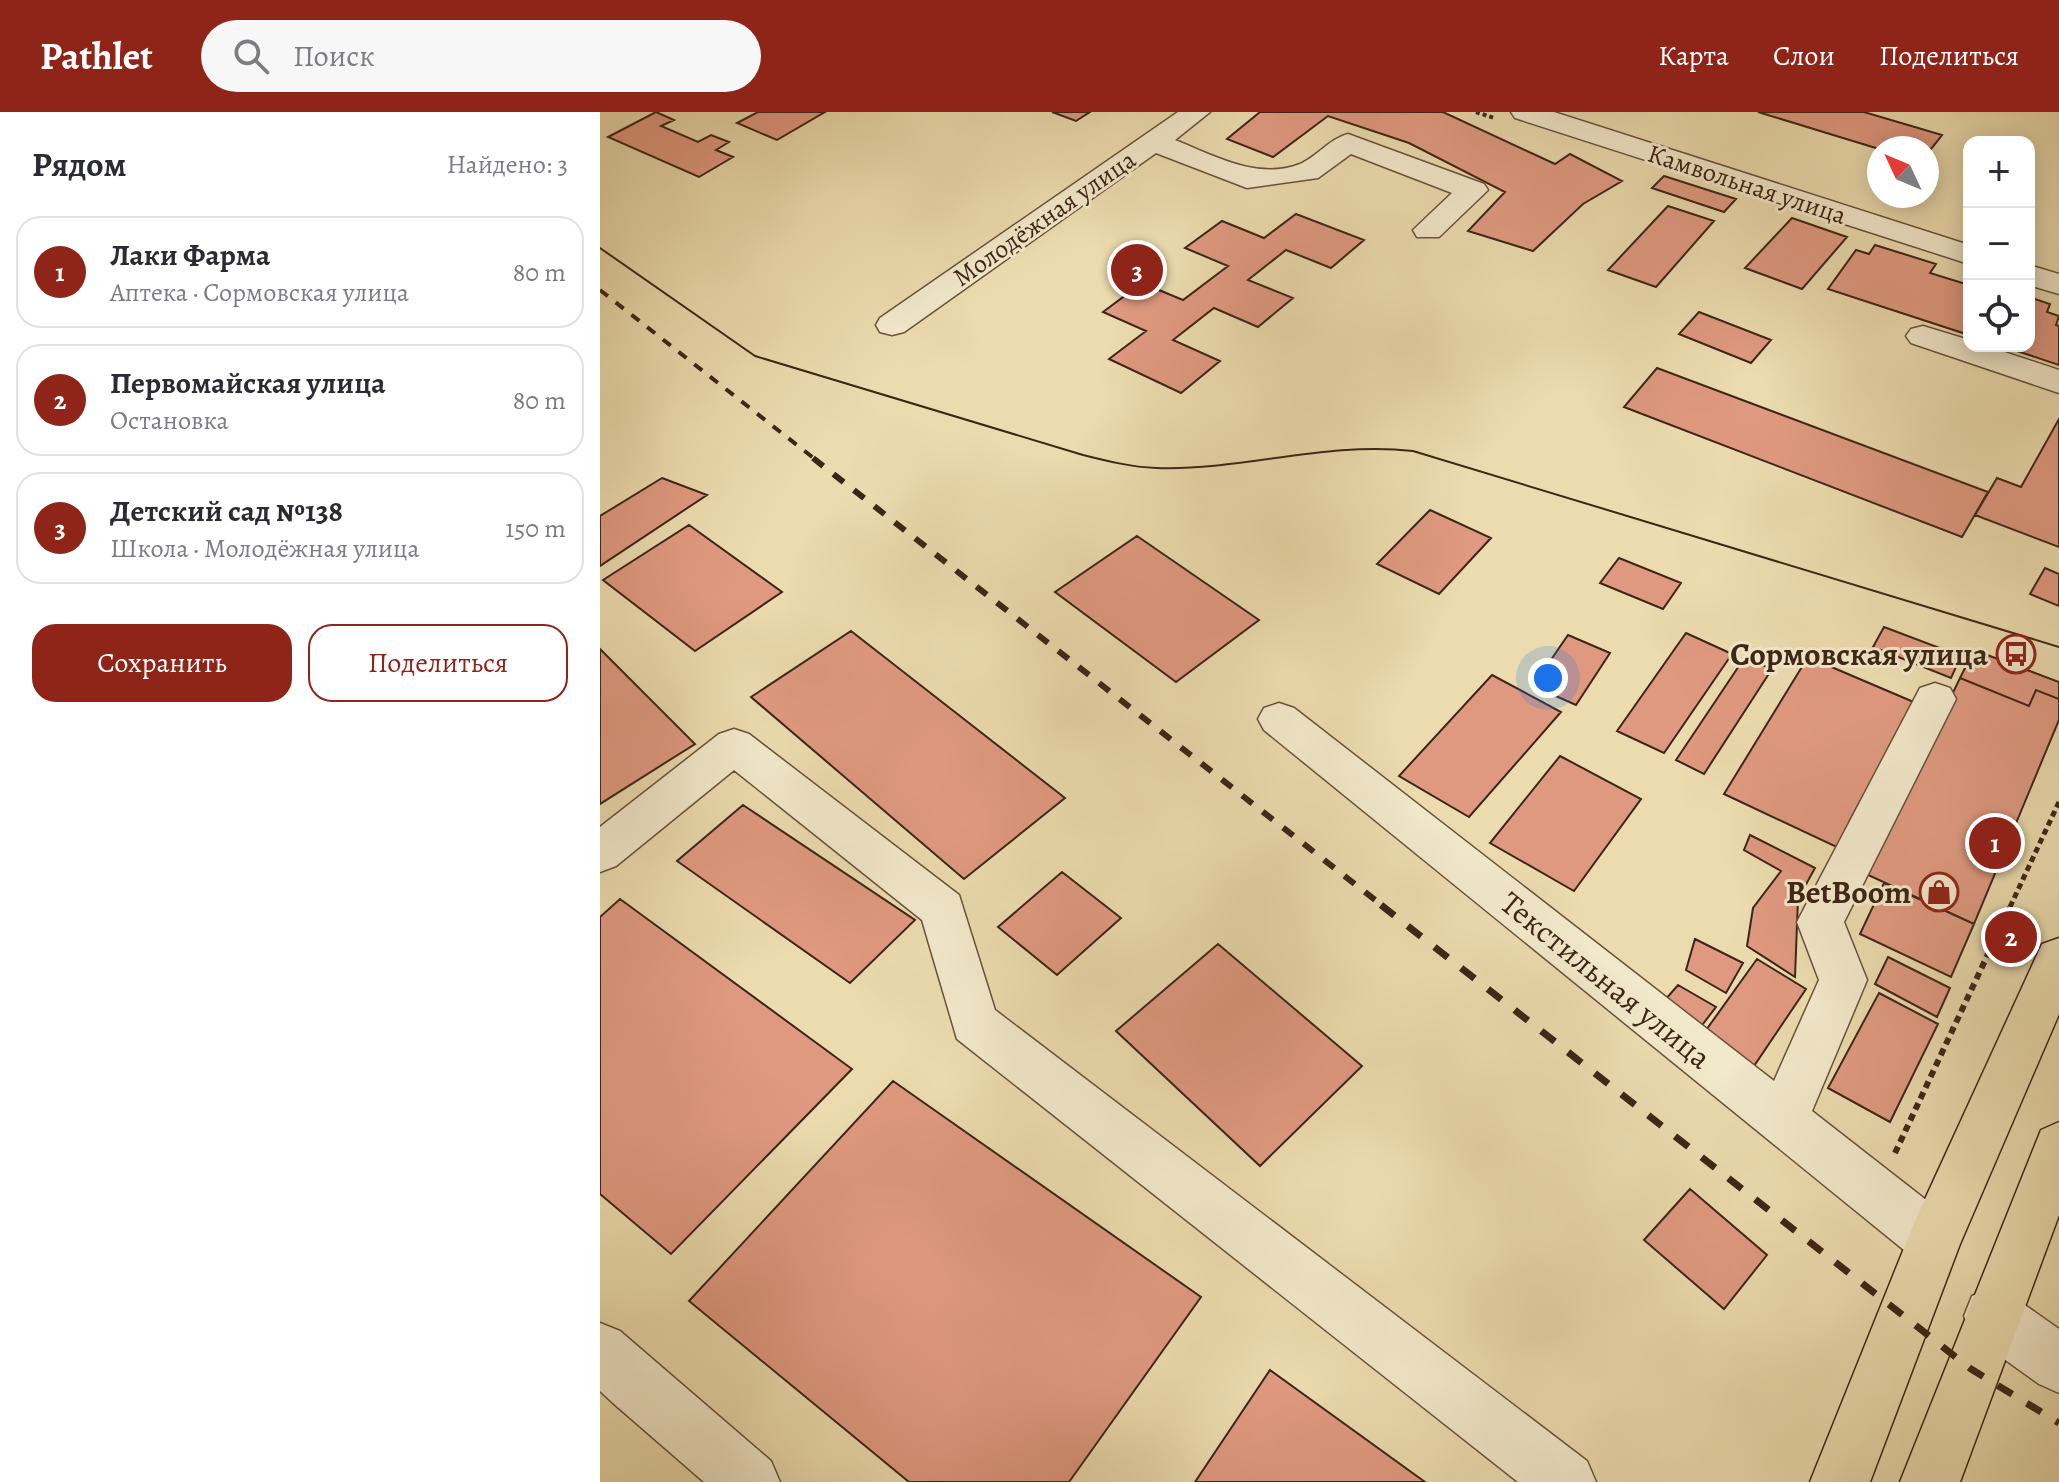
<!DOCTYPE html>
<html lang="ru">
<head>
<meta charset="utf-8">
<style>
	body { margin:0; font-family:Alegreya,serif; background:#f7f7f7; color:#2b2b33 }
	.controls { position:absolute; right:24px; top:24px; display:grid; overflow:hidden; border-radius:16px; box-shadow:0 4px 20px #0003 }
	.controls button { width:72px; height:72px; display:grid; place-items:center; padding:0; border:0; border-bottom:2px solid #e1e1e2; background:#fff; color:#2b2b33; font:40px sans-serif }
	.compass { position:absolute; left:1267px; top:24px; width:72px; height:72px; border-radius:50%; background:#fff; box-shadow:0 4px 20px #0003; rotate:314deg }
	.you { position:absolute; left:948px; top:566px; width:28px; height:28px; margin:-20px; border:6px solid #fff; border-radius:50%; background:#1a73e8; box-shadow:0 0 0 12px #1a73e833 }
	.badge { display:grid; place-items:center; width:52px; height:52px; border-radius:50%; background:#8f2418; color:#fff; font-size:26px; font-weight:700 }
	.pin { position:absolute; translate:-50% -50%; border:4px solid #fff; box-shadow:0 2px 8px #0006 }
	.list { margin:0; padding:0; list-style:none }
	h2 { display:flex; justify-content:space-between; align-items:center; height:104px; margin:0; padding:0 32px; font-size:34px }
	h2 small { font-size:26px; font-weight:400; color:#7c7c81 }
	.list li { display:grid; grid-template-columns:52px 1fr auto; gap:24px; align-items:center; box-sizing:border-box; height:112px; margin:0 16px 16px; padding:0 16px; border:2px solid #e1e1e2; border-radius:24px }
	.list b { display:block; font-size:30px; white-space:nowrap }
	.list p { margin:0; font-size:26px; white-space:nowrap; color:#7c7c81 }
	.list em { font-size:26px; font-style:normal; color:#7c7c81 }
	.actions { display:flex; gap:16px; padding:24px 32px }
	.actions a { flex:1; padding:18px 0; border:2px solid #8f2418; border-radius:24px; text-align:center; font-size:28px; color:#8f2418 }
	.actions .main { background:#8f2418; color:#fff }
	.icon { flex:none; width:44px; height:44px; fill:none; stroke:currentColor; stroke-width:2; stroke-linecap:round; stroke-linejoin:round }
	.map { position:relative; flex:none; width:1459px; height:1370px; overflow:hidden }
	header { display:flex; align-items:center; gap:48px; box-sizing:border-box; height:112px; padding:0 40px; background:#8f2418; color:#fff }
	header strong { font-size:38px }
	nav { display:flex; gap:44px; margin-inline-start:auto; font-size:28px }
	.search { width:560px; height:72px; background:#f7f7f7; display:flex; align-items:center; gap:20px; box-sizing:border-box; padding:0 28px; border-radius:44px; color:#7c7c81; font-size:30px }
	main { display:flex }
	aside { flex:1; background:#fff }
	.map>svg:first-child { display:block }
	.building { fill:#df9980; stroke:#3d2516; stroke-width:2 }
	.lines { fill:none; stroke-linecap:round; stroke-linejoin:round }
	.minor-casing { stroke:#68523c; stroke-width:3 }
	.major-casing { stroke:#3d2516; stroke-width:3 }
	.path-far2 { stroke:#3d2516; stroke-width:4; stroke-dasharray:4 3; stroke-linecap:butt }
	.path-far1 { stroke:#3d2516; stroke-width:5; stroke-dasharray:6 4; stroke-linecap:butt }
	.path { stroke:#3d2516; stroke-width:6; stroke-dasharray:7 5; stroke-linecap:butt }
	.minor { fill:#f2e8ca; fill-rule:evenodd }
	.major { fill:#ebdbae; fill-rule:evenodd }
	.tram { stroke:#3d2516; stroke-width:2 }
	.rail-far2 { stroke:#3d2516; stroke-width:4; stroke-dasharray:10 10; stroke-linecap:butt }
	.rail-far1 { stroke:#3d2516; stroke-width:6; stroke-dasharray:13 13; stroke-linecap:butt }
	.rail { stroke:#3d2516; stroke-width:7; stroke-dasharray:17 17; stroke-linecap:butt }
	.labels { text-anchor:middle; stroke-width:6; stroke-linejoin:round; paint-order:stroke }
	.far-street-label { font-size:26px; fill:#3d2516; stroke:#f2e8ca }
	.poi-label { font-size:32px; font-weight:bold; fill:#3d2516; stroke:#f2e8ca; text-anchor:end }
	.street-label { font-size:32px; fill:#3d2516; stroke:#f2e8ca }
</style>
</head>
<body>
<header>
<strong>Pathlet</strong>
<div class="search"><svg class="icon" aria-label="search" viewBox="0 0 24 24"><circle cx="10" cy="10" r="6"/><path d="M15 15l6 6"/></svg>Поиск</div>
<nav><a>Карта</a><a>Слои</a><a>Поделиться</a></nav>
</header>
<main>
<aside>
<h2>Рядом<small>Найдено: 3</small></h2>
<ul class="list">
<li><span class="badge">1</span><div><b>Лаки Фарма</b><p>Аптека · Сормовская улица</p></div><em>80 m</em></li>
<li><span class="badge">2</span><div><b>Первомайская улица</b><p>Остановка</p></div><em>80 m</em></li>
<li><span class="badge">3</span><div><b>Детский сад №138</b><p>Школа · Молодёжная улица</p></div><em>150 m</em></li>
</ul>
<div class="actions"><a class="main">Сохранить</a><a>Поделиться</a></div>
</aside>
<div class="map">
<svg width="1459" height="1370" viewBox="0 0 1459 1370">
	<rect width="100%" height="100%" fill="#ebdbae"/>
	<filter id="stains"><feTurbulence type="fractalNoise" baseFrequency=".0025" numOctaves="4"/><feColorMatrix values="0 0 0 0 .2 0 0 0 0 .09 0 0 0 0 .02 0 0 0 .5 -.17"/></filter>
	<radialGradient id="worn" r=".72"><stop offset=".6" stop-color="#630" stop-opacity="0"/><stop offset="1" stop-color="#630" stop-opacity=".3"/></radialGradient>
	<path class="building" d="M56 0 74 8 61 14 98 30 111 23 129 30 116 38 133 45 99 65 8 25Z
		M158 0H225L177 28 137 11Z
		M452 0H490L476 9Z
		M660 0H843L955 52 970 42 1022 69 983 92 933 139 868 119 905 80 809 31 728 4 673 45 627 27Z
		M1158 0H1264L1342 23 1327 42V36L1279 37Z
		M1064 64 1136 87 1124 100 1052 76Z
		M1068 94 1114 109 1056 175 1008 158Z
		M696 102 764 128 731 156 686 138 648 168 693 186 658 215 614 196 573 228 620 249 581 281 509 247 546 219 503 200 542 171 583 188 628 154 585 136 622 109 664 126Z
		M1192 106 1247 125 1202 177 1145 156Z
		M1275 133 1336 152 1330 161 1369 173V223L1228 177 1256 138 1269 142Z
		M1429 185 1450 192 1447 200 1459 204 1456 213 1459 214V253L1402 234H1429Z
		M1099 200 1171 228 1151 251 1079 222Z
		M1057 256 1388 380 1362 425 1024 295Z
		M1459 307V435L1375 403 1397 366 1421 375Z
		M62 366 107 383 0 454V404Z
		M830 398 891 426 839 482 777 452Z
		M89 413 182 480 95 539 3 468Z
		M537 424 659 508 576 570 455 480Z
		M1019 446 1081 471 1063 497 1000 471Z
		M1445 456 1459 462V494L1430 482Z
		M1284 515 1361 544 1351 566 1273 535Z
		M251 519 465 686 364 767 151 585Z
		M1086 521 1132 542 1064 641 1017 619Z
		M968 523 1010 541 976 593 933 574Z
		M0 537 95 632 0 692Z
		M1374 538 1459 570V587L1436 578 1429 594 1360 566Z
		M1145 545 1172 557 1104 662 1076 648Z
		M1208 545 1323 594 1293 631 1249 710 1256 713 1243 738 1124 682Z
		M892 563 961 600 869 705 799 664Z
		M1360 566 1429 594 1436 578 1459 587V608L1374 812 1266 762Z
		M960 644 1041 687 974 779 890 731Z
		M143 693 315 808 250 871 77 749Z
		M1150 723 1215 756 1198 787 1195 865 1147 834 1153 796 1181 759 1144 738Z
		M462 760 521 806 457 863 398 815Z
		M1284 771 1374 812 1351 865 1260 822Z
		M20 787 252 957 71 1142 0 1082V805Z
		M1095 827 1143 851 1126 881 1086 858Z
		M618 832 762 954 660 1054 516 919Z
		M1288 845 1350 876 1337 905 1275 872Z
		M1157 847 1206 877 1154 954 1104 921Z
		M1078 873 1116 895 1096 921 1058 896Z
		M1279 881 1338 912 1290 1010 1228 976Z
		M293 969 601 1185 469 1370H309L89 1189Z
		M1090 1077 1167 1143 1124 1197 1044 1128Z
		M670 1258 825 1370H595Z"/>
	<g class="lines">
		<defs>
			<path id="minor" d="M578 0H610L575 28C613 43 658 69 700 52 718 44 729 27 748 22L884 72 888 78 839 125H817L813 118 852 81 751 42 718 66 647 76 556 41 304 220 292 223 280 220 276 213 280 206Z
				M911 0H954L1369 133V152L915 6Z
				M1429 153 1459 162V182L1429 173Z
				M1323 214 1369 228V234H1386L1459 258V281L1311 231 1306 224 1311 217Z
				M1335 571 1350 576 1356 587 1244 810 1267 868 1212 999 1353 1109 1361 1128 1353 1147 1334 1155 1315 1147 664 618 658 607 664 596 679 591 694 596 1174 969 1219 868 1197 810 1320 576Z
				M134 617 149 622 359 783 395 898 987 1349 996 1370H918L357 927 322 808 134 658 16 754 0 760V715L119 622Z
				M1392 1176 1412 1184 1459 1217V1281L1439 1272 1372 1224 1364 1204 1372 1184Z
				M0 1211 20 1219 171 1349 180 1370H104L13 1291 0 1279Z"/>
			<path id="major" d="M1459 826V902L1360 1132 1270 1370H1210L1315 1109 1442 832Z
				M1459 1010V1103L1360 1370H1300L1441 1018Z"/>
		</defs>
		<use href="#minor" class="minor-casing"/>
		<use href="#major" class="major-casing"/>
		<path class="path-far2" d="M876 0 894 6"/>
		<path class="path-far1" d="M1410 795 1459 690"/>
		<path class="path" d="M1295 1041 1411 793"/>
		<use href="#minor" class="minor"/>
		<use href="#major" class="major"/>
		<path class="tram" d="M0 136 155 244 483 343C507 349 531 355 556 356 643 359 725 329 813 339L1459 535"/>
		<path class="rail-far2" d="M0 178 216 348"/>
		<path class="rail-far1" d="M213 346 784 795"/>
		<path class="rail" d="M781 793 1371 1257 1459 1311"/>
	</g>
	<defs>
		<symbol id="bus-ring" viewBox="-11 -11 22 22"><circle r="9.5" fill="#f2e8ca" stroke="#8f2418" stroke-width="1.5"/><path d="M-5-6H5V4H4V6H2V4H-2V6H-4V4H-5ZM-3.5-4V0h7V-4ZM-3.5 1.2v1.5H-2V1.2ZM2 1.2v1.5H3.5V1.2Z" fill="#8f2418"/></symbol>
		<symbol id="shop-ring" viewBox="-11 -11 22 22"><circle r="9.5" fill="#f2e8ca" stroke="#8f2418" stroke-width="1.5"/><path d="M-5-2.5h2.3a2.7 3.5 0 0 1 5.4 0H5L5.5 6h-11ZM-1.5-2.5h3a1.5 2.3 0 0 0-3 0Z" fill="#8f2418"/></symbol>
	</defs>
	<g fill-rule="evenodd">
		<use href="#bus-ring" x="1394" y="520" width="44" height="44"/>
		<use href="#shop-ring" x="1317" y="758" width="44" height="44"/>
	</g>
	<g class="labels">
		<g class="far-street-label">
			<text transform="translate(1147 72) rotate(18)" y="9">Камвольная улица</text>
			<text transform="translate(444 106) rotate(-35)" y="9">Молодёжная улица</text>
		</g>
		<g class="poi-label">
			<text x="1388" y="553">Сормовская улица</text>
			<text x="1311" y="791">BetBoom</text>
		</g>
		<g class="street-label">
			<text transform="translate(1006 868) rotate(39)" y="11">Текстильная улица</text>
		</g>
	</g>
	<rect width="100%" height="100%" filter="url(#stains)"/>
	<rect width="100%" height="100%" fill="url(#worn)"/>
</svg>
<div class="controls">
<button>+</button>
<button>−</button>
<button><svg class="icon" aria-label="locate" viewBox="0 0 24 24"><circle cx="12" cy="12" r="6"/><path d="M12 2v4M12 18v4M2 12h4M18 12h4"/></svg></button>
</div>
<svg class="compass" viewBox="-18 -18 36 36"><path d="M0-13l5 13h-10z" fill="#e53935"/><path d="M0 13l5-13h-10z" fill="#7c7c81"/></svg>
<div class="you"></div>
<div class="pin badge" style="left:1395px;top:731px">1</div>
<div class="pin badge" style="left:1411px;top:825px">2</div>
<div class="pin badge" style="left:537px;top:158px">3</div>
</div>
</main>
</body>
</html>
